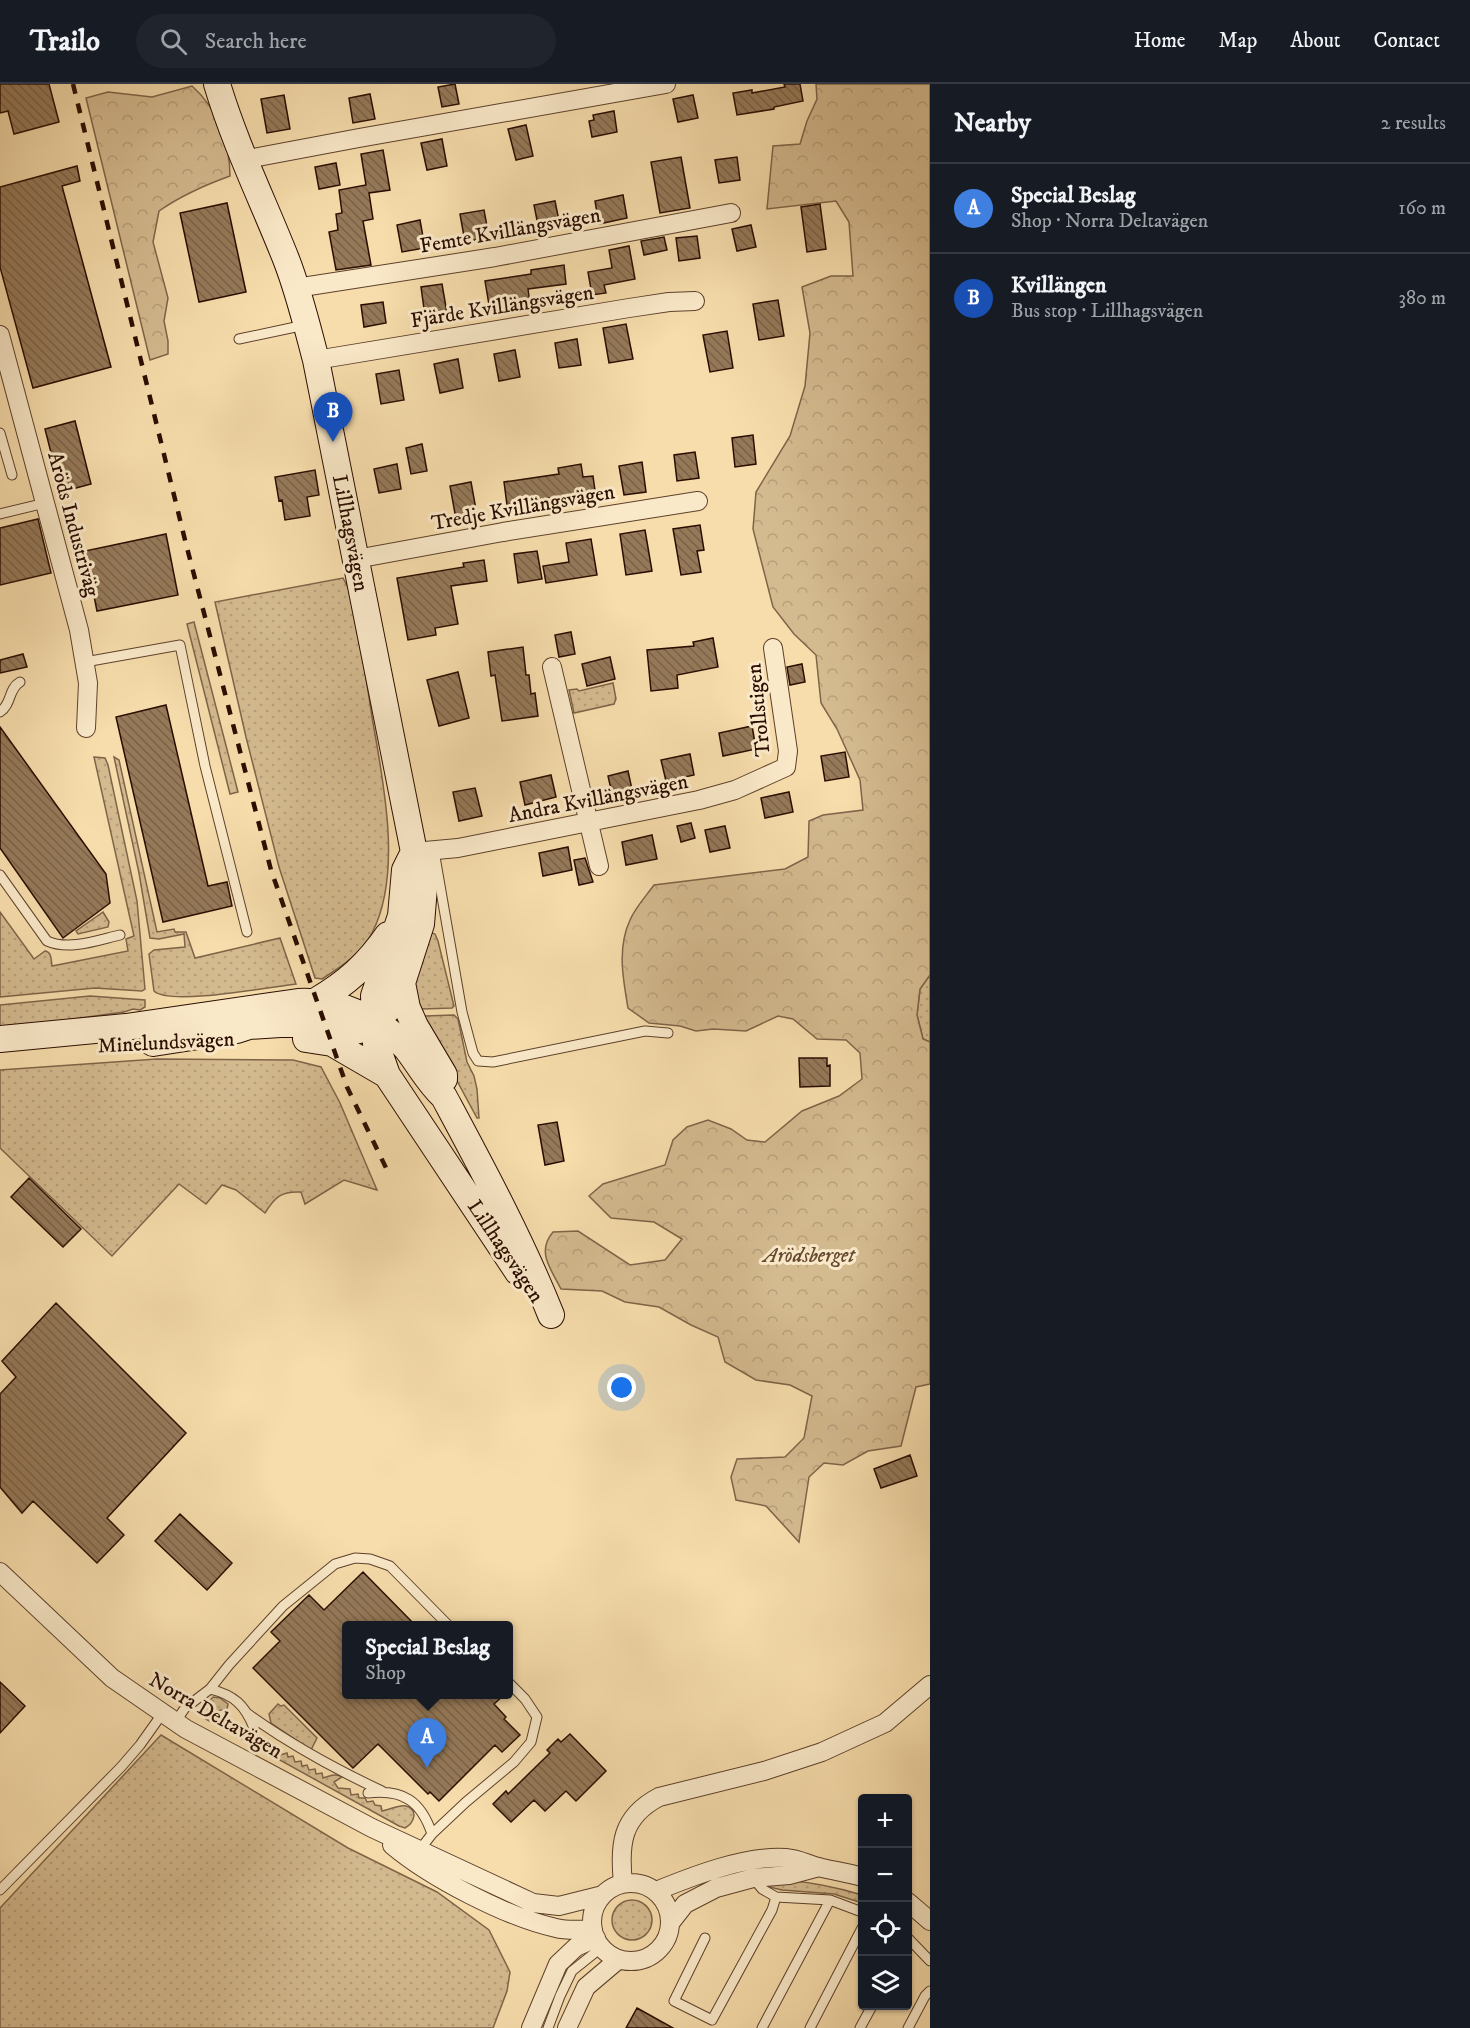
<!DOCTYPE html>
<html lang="en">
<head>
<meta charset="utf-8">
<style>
	body { margin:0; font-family:"IM FELL DW Pica",serif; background:#20242c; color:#f1f3f6 }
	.controls { position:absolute; right:18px; bottom:18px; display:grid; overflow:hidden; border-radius:6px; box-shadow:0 2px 4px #0004 }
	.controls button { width:54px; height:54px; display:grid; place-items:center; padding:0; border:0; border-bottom:2px solid #363941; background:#171b24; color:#f1f3f6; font:30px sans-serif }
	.you { position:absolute; left:622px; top:1304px; width:21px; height:21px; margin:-15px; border:4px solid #fff; border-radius:50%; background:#1a73e8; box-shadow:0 0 0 9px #1a73e833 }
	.badge { display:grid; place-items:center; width:39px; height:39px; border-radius:50%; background:#8c9099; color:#fff; font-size:20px; font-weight:700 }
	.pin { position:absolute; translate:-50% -50px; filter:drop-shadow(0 2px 3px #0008) }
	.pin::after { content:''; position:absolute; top:32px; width:21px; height:18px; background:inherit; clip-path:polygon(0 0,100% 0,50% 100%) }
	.popup { position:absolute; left:342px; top:1537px; width:171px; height:78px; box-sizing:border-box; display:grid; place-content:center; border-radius:6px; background:#171b24; filter:drop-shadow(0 2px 4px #0005); font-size:20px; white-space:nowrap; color:#9ea1a6 }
	.popup b { font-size:22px; color:#f1f3f6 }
	.popup::after { content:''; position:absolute; left:50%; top:100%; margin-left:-12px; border:12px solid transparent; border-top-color:#171b24 }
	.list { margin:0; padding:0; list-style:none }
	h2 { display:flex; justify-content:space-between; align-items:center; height:78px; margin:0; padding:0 24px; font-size:26px }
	h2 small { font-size:20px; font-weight:400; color:#9ea1a6 }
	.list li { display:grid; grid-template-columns:39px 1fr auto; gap:18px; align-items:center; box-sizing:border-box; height:90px; padding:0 24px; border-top:2px solid #363941 }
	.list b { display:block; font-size:22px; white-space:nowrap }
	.list p { margin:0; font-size:20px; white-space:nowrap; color:#9ea1a6 }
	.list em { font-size:20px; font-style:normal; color:#9ea1a6 }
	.icon { flex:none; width:33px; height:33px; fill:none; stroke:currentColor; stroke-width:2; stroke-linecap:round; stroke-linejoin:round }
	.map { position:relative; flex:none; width:930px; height:1944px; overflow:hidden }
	header { display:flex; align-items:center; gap:36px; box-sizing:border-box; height:84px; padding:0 30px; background:#171b24; border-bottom:2px solid #363941 }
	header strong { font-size:28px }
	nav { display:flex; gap:33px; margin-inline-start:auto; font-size:21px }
	.search { width:420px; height:54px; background:#20242c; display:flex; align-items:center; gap:15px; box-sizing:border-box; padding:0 21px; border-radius:33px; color:#9ea1a6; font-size:22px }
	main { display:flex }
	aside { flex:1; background:#171b24 }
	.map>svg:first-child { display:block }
	.grass { fill:url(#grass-dots); stroke:#7f6448; stroke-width:1.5 }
	.forest { fill:url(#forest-crowns); stroke:#7f6448; stroke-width:1.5 }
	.building { fill:url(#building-back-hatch); stroke:#2a0d00; stroke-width:1.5 }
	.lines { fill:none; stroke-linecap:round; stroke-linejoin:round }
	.lane-casing { stroke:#5d412b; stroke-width:11 }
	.street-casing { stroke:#5d412b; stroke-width:20 }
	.secondary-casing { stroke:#2a0d00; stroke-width:28 }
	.lane { stroke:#fae9c9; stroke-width:9 }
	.street { stroke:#fae9c9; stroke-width:18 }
	.secondary { stroke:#fae9c9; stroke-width:26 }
	.rail { stroke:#2a0d00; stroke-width:4.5; stroke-dasharray:10 10; stroke-linecap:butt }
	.labels { text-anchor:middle; stroke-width:6; stroke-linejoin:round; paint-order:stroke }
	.street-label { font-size:21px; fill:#2a0d00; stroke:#fae9c9 }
	.park-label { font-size:21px; font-style:italic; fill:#664a32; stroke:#fae9c9 }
</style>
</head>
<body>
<header>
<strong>Trailo</strong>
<div class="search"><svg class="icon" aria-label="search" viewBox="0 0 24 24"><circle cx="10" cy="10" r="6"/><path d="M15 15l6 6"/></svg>Search here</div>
<nav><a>Home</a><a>Map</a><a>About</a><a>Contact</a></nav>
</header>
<main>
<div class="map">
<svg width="930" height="1944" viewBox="0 0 930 1944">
	<defs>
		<pattern id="grass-dots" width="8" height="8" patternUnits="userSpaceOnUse" patternTransform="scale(1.5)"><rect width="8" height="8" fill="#d4ba8f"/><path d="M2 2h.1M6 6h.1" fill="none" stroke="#b69f7a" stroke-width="1.8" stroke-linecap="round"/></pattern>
		<pattern id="forest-crowns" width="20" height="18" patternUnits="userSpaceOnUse" patternTransform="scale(1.5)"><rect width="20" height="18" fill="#d4ba8f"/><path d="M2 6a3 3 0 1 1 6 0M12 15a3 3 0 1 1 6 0" fill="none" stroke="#b69f7a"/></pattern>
		<pattern id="building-back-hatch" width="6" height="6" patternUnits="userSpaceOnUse" patternTransform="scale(1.5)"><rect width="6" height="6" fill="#957959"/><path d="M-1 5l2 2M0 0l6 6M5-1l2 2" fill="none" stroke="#7a6247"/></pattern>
	</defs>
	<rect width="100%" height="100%" fill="#f7ddac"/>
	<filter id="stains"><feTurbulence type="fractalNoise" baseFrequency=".00333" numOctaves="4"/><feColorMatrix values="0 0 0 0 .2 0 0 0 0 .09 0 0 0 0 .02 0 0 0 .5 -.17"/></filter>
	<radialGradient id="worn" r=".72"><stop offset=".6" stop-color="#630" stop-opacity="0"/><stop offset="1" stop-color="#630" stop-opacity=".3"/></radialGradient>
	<path class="grass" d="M343 494 352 511C359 551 366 592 372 633 383 697 403 789 372 849 360 871 342 882 322 895L315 894 279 783 246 653 215 518Z
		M194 538 238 708 230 710 187 540Z
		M613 599 616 615 614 620 574 629 569 606 577 605 579 607Z
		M94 673 105 674 108 681 137 817 145 905 142 907 95 904 0 913V828L34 875 45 867C52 868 51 876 52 882L128 867 126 855 134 852Z
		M114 673 119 676 157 848 174 845 175 848H186L195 874 280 854 296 900C270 903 169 922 154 907L149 870 154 866 185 863 184 850 159 855 150 854 139 789Z
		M103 828 109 838 108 843 78 850 76 847Z
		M429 848 435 850 438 857 454 922 452 924 422 925C403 904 421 870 429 848Z
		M930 891V958L923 955 917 931 920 905Z
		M90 912 145 916V923L140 926 133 925 124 928 0 945V921Z
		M454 931 458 935 467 978 474 992 477 1005 479 1034H477L426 939 425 932Z
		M157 975 293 976 321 983 340 1019 377 1106 344 1096 305 1120 301 1108C281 1107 275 1113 265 1129L236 1106 222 1101 206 1120 179 1100 112 1172 0 1064V986Z
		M213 1613 220 1614 228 1620 227 1625 216 1627 218 1636 228 1635 230 1644 241 1643 244 1652 254 1651 257 1660 268 1658 271 1667 278 1665 280 1671 287 1669 288 1673 293 1672 295 1678 301 1677 302 1682 307 1681 309 1686 315 1685 316 1690 322 1689 323 1694C330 1692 336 1689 342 1693L334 1698 338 1704 350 1705 351 1711 358 1710 359 1714H365L367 1718 373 1717 375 1721 381 1722 382 1727C390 1726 399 1720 406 1722 419 1726 414 1739 405 1744L399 1742 204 1634 205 1622Z
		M278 1620 281 1622 284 1621 317 1654 311 1666 271 1639 269 1630Z
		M161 1651 348 1764 437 1808 489 1846 510 1888 507 1907 493 1944H0V1824Z
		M784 1796C811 1798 836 1803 862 1811V1819L834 1810 782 1806 769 1803V1798Z
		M612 1836a20 20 0 1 1 40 0a20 20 0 1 1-40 0Z"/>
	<path class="forest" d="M816 0H930V891L920 905 917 931 923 955 930 958V1300L916 1303 901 1362 868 1367 843 1381 824 1379 809 1393 799 1458 766 1422 736 1416 731 1393 737 1375 785 1373 804 1354 812 1312 790 1301 756 1296 725 1278 718 1253 691 1241 659 1223 625 1218 602 1207 561 1205C551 1185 536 1168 553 1148L578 1147 630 1181 665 1176 682 1155 654 1138 611 1134 589 1112 603 1100 665 1081 673 1056 687 1043 708 1036 731 1045 747 1056 765 1058 802 1027 839 1012 862 995 860 969 846 956 817 955 793 935 778 932 746 947 713 945 696 947 680 942 649 939 628 924C623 895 617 864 630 836 635 824 646 812 654 801L785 785 808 773 809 737 823 731 863 726 860 696 837 645 821 619 816 571 794 550 773 523 753 445 756 408 790 352 805 302 810 249 802 203 831 192H853L849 138 836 117 767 125 773 62 800 60 807 37 817 15Z
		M192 2C217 24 230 58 230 92 205 101 182 111 159 127L153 158 168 214 164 237 168 257V270L150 276 86 14 108 8 152 13Z"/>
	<path class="building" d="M0 0H49L59 38 14 50 8 27 0 29Z
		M455 0 459 20 442 23 438 3Z
		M784 0H800L803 17 774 23V25L737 31 733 9 752 6V9L785 3Z
		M370 10 375 35 353 39 349 14Z
		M284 11 290 45 267 49 261 15Z
		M693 11 698 34 678 38 673 15Z
		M614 27 617 48 592 53 589 37 594 36 593 31Z
		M526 41 533 72 516 76 508 45Z
		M442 55 447 82 427 86 421 59Z
		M383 66 390 106 369 109 373 135 363 137 371 181 336 186 329 148 338 146 336 130 342 129 339 106 366 101 361 70Z
		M681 73 690 124 660 129 651 78Z
		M737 73 740 96 719 99 715 76Z
		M336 79 340 101 319 105 315 83Z
		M77 82 80 97 62 102 111 283 33 304 0 183V103Z
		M623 111 627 134 599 140 595 117Z
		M555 117 560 142 539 146 534 121Z
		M227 119 246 208 199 218 180 129Z
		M820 120 826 165 807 168 801 123Z
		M484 126 489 153 465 158 460 130Z
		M420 136 425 164 402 168 397 141Z
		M751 141 756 163 737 167 732 145Z
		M697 152 700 174 679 177 676 154Z
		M664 153 667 166 644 171 641 157Z
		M629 162 635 195 604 201 606 209 592 211 588 188 612 184 609 166Z
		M564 181 566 200 528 205 530 220 513 222 512 217 489 221 485 197 531 190V186Z
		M442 200 447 229 425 232 421 203Z
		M778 216 784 252 759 256 753 220Z
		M383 218 386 239 364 243 361 221Z
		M626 240 633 275 609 279 603 244Z
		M727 247 733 284 710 288 703 251Z
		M577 255 581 281 559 284 555 259Z
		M515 266 520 293 499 297 494 270Z
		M458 275 463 304 440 309 434 280Z
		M399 286 404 316 381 320 376 290Z
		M75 337 91 400 61 408 45 345Z
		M753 351 756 380 735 383 732 354Z
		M422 360 427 387 411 390 406 364Z
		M695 368 699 394 677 397 674 371Z
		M642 378 646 408 624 411 619 382Z
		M397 380 401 405 379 409 374 385Z
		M581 380 583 393 593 392 596 414 574 417 572 412H562L507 421 504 398 559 390 558 384Z
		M315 386 319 411 307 413 310 432 285 436 282 416 279 417 275 393Z
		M471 398 477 431 456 435 450 402Z
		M38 435 51 489 0 501V444Z
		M700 441 704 466 697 467 701 488 681 491 673 445Z
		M645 446 652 487 626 491 620 450Z
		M166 450 178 511 97 527 85 467Z
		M591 455 597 491 546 499 543 482 569 478 566 459Z
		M537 467 542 495 518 499 514 470Z
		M484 476 487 497 451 502 458 540 435 544 436 551 408 556 397 494 464 483 463 479Z
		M571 548 575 570 559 573 555 551Z
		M713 554 718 583 677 591 678 604 651 607 647 566 694 562 693 558Z
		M523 563 526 591H529L531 610 535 609 538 632 502 637 495 591 491 592 488 568Z
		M23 570 27 583 0 589V576Z
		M610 573 615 595 587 602 582 580Z
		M802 580 805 598 790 601 787 583Z
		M458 588 469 634 439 642 427 596Z
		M166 621 208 802 227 798 232 822 163 838 116 633Z
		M752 642 756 665 723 672 719 649Z
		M0 643 106 790 110 819 63 854 0 764Z
		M845 668 849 693 825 697 821 672Z
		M690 670 694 691 666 697 661 676Z
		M628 687 633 710 613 714 608 692Z
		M551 691 556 713 525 721 520 698Z
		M475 704 482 732 459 737 453 708Z
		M789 708 793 728 765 734 761 714Z
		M691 739 695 754 681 758 677 742Z
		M725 742 730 764 710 768 705 746Z
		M652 751 657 775 626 781 622 758Z
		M568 763 572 786 543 792 539 769Z
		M585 774 593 798 579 801 574 776Z
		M799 974H827V982L830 981V1002L800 1003Z
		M557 1038 564 1077 545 1081 538 1041Z
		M29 1094 81 1145 63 1163 11 1113Z
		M56 1219 186 1349 107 1434 124 1451 97 1479 33 1417 22 1429 0 1403V1310L16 1293 2 1277Z
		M910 1371 917 1392 881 1404 874 1385Z
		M180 1430 232 1479 207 1506 155 1457Z
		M363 1488 416 1542H346V1611H504L494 1620 506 1633 504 1635 520 1651 502 1668 495 1661 439 1717 430 1708 428 1710 378 1660 353 1684 253 1584 280 1557 271 1548 309 1511 324 1526Z
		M0 1598 25 1622 0 1649Z
		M570 1650 606 1687 576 1717 566 1707 545 1727 534 1716 511 1738 493 1720 506 1707 508 1710 550 1669 547 1666 558 1655 561 1658Z
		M637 1924 673 1944H626Z"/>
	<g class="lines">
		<defs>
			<path id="lane" d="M239 255 305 241
				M0 349 12 391
				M0 430 45 419
				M85 578 180 561 205 682 247 848
				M0 628C12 620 8 605 20 598
				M434 767 462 928 473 969 478 977 493 978 645 947 668 949
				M0 791 47 857C69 867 98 856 120 851
				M210 1605C234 1611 245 1621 254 1644
				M248 1630C291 1661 335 1685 382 1707
				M176 1637 185 1624 210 1605 229 1581 283 1522 335 1480 355 1474 370 1475 390 1482 449 1542
				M368 1709C403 1705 421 1717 432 1750L418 1768
				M432 1750 466 1718 514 1678 531 1658 537 1633 525 1615 508 1598
				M753 1794 762 1805 776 1813 830 1816 862 1828
				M0 1806 121 1683 140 1661 162 1630
				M705 1854 674 1917 712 1936 772 1826 776 1813
				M908 1854 930 1877
				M548 1944 560 1912 572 1887 602 1863
				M762 1944 830 1816
				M810 1944 862 1844
				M860 1944 872 1922
				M908 1944 925 1912 930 1907"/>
			<path id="street" d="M244 78 258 73 359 54 666 0
				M296 204 495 173 731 129
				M0 251 79 546 88 599 86 644
				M316 276 629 224 669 218 695 217
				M356 475 503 448 698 417
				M552 583 599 782
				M414 768 458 764 699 716 735 706 786 683 788 667 773 564
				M0 1488 112 1594 186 1645 372 1744 533 1819 559 1822 603 1811
				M392 1761C430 1793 506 1833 556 1844 568 1847 581 1846 593 1845
				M592 1838a39 39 0 1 1 78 0a39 39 0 1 1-78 0Z
				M623 1799C619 1761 621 1733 659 1713L764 1687 822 1668 885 1639 930 1601
				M656 1807C693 1792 746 1771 786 1774 799 1775 809 1781 822 1784 835 1787 849 1789 862 1793
				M908 1818 930 1837
				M671 1838 685 1820 716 1804 753 1794 789 1791 819 1783
				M531 1944 558 1880 576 1863 596 1854
				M567 1944 586 1903 619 1875"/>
			<path id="secondary" d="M414 768 405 786 401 832 374 912 376 960 387 991 518 1188
				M402 899 407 924 415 942 444 991V995
				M316 917C347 899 368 880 388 851
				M0 955 126 943 298 918C338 916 381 934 407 965 420 982 428 998 444 1013 482 1084 521 1156 551 1231
				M306 955 332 959 387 991
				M153 959 237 946 249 942 280 940H306L350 947 359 946 383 930 393 920 402 899 421 840 425 791 414 768 316 276C307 242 299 208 286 175 263 117 235 60 217 0"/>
		</defs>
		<use href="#lane" class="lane-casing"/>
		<use href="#street" class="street-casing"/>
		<use href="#secondary" class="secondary-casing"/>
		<use href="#lane" class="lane"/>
		<use href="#street" class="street"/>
		<use href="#secondary" class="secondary"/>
		<path class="rail" d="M73 0 186 460 271 786 347 1003 388 1088"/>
	</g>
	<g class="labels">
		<g class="street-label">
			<text transform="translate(510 146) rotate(-10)" y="7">Femte Kvillängsvägen</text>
			<text transform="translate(502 222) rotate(-9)" y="7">Fjärde Kvillängsvägen</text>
			<text transform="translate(523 423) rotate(-10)" y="7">Tredje Kvillängsvägen</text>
			<text transform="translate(74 440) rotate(75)" y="7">Aröds Industriväg</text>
			<text transform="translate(351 449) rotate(79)" y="7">Lillhagsvägen</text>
			<text transform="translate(758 626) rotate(-96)" y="7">Trollstigen</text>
			<text transform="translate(598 714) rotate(-11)" y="7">Andra Kvillängsvägen</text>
			<text transform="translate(166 958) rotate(-3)" y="7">Minelundsvägen</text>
			<text transform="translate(506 1167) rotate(56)" y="7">Lillhagsvägen</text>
			<text transform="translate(216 1631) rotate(30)" y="7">Norra Deltavägen</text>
		</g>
		<g class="park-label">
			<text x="809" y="1178">Arödsberget</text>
		</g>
	</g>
	<rect width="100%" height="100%" filter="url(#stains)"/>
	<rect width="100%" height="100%" fill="url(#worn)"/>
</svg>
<div class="controls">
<button>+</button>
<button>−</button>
<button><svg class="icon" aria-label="locate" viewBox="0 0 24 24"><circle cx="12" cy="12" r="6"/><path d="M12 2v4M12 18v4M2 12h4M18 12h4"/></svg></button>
<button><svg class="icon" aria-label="layers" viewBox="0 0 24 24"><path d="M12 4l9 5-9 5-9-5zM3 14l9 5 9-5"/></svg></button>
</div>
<div class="you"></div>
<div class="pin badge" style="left:427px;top:1684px;background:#3f7fe0">A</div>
<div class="popup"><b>Special Beslag</b>Shop</div>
<div class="pin badge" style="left:333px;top:358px;background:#1a4fb4">B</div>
</div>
<aside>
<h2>Nearby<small>2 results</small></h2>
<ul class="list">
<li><span class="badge" style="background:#3f7fe0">A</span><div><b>Special Beslag</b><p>Shop · Norra Deltavägen</p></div><em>160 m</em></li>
<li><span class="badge" style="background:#1a4fb4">B</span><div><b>Kvillängen</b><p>Bus stop · Lillhagsvägen</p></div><em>380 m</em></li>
</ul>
</aside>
</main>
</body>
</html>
